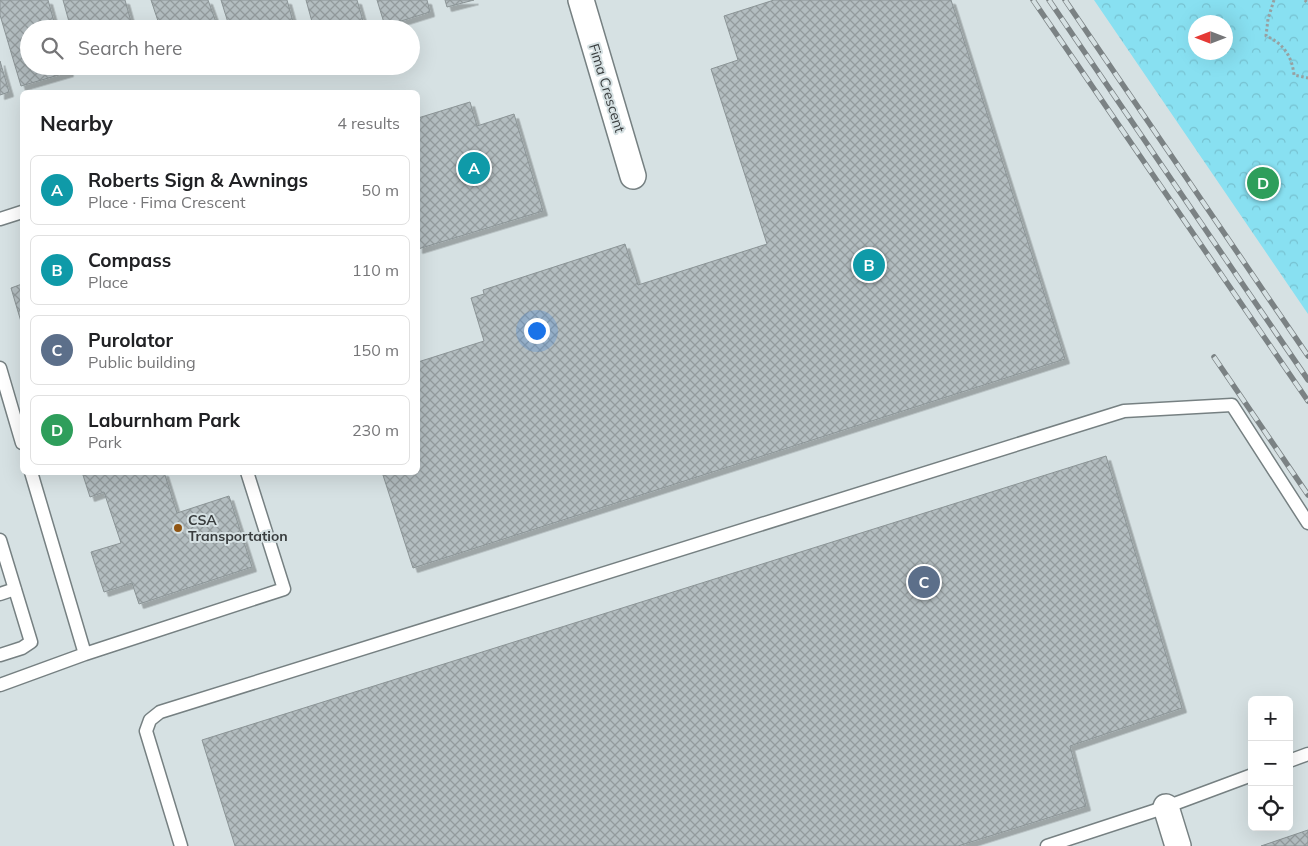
<!DOCTYPE html>
<html lang="en">
<head>
<meta charset="utf-8">
<style>
	body { margin:0; font-family:Mulish,sans-serif; background:#f2f2f2; color:#202124 }
	.controls { position:absolute; right:15px; bottom:15px; display:grid; overflow:hidden; border-radius:8px; box-shadow:0 5px 20px #0002 }
	.controls button { width:45px; height:45px; display:grid; place-items:center; padding:0; border:0; border-bottom:1px solid #e0e0e0; background:#fff; color:#202124; font:25px sans-serif }
	.compass { position:absolute; left:1188px; top:15px; width:45px; height:45px; border-radius:50%; background:#fff; box-shadow:0 5px 20px #0002; rotate:270deg }
	.you { position:absolute; left:536px; top:330px; width:18px; height:18px; margin:-12px; border:4px solid #fff; border-radius:50%; background:#1a73e8; box-shadow:0 0 0 8px #1a73e833 }
	.badge { display:grid; place-items:center; width:32px; height:32px; border-radius:50%; background:#2563eb; color:#fff; font-size:16px; font-weight:700 }
	.pin { position:absolute; translate:-50% -50%; border:2px solid #fff; box-shadow:0 1px 5px #0006 }
	.list { margin:0; padding:0; list-style:none }
	h2 { display:flex; justify-content:space-between; align-items:center; height:65px; margin:0; padding:0 20px; font-size:21px }
	h2 small { font-size:16px; font-weight:400; color:#757577 }
	.list li { display:grid; grid-template-columns:32px 1fr auto; gap:15px; align-items:center; box-sizing:border-box; height:70px; margin:0 10px 10px; padding:0 10px; border:1px solid #e0e0e0; border-radius:8px }
	.list b { display:block; font-size:19px; white-space:nowrap }
	.list p { margin:0; font-size:16px; white-space:nowrap; color:#757577 }
	.list em { font-size:16px; font-style:normal; color:#757577 }
	.icon { flex:none; width:28px; height:28px; fill:none; stroke:currentColor; stroke-width:2; stroke-linecap:round; stroke-linejoin:round }
	.map { position:relative; flex:none; width:1308px; height:846px; overflow:hidden }
	.search { position:absolute; background:#fff; box-shadow:0 5px 20px #0002; left:20px; top:20px; width:400px; height:55px; display:flex; align-items:center; gap:12px; box-sizing:border-box; padding:0 18px; border-radius:28px; color:#757577; font-size:19px }
	.panel { position:absolute; background:#fff; box-shadow:0 5px 20px #0002; left:20px; top:90px; width:400px; height:385px; border-radius:8px }
	.map>svg:first-child { display:block }
	.park { fill:url(#park-crowns); fill-rule:evenodd }
	.building { fill:url(#building-cross-hatch); stroke:#8b9496; filter:url(#shadow) }
	.lines { fill:none; stroke-linecap:round; stroke-linejoin:round }
	.lane-casing { stroke:#768082; stroke-width:15 }
	.street-casing { stroke:#768082; stroke-width:28 }
	.path { stroke:#97a0a1; stroke-width:3; stroke-dasharray:2.5 2.5; stroke-linecap:butt }
	.lane { stroke:#fff; stroke-width:12 }
	.street { stroke:#fff; stroke-width:25 }
	.rail-casing { stroke:#7b8284; stroke-width:5.5 }
	.rail { stroke:#d6e1e3; stroke-width:4; stroke-dasharray:11; stroke-linecap:butt }
	.poi-dot { fill:#905513; stroke:#d6e1e3; stroke-width:2 }
	.labels { text-anchor:middle; stroke-width:4; stroke-linejoin:round; paint-order:stroke }
	.street-label { font-size:14px; fill:#393d3e; stroke:#d6e1e3 }
	.poi-label { font-size:14px; font-weight:bold; fill:#393d3e; stroke:#d6e1e3; text-anchor:start }
</style>
</head>
<body>
<div class="map">
<svg width="1308" height="846" viewBox="0 0 1308 846">
	<defs>
		<pattern id="park-crowns" width="20" height="18" patternUnits="userSpaceOnUse" patternTransform="scale(1.25)"><rect width="20" height="18" fill="#88e0f1"/><path d="M2 6a3 3 0 1 1 6 0M12 15a3 3 0 1 1 6 0" fill="none" stroke="#76c1d0"/></pattern>
		<pattern id="building-cross-hatch" width="8" height="8" patternUnits="userSpaceOnUse" patternTransform="scale(1.25)"><rect width="8" height="8" fill="#b3bdc0"/><path d="M0 0l8 8M0 8l8-8" fill="none" stroke="#939b9d"/></pattern>
		<filter id="shadow"><feDropShadow dx="4.5" dy="4.5" stdDeviation="0" flood-color="#0004"/></filter>
	</defs>
	<rect width="100%" height="100%" fill="#d6e1e3"/>
	<path class="park" d="M1094 0H1308V314ZM1196 22H1226V52H1196Z"/>
	<path class="building" d="M0 0H48L56 29H29V66H67L69 72 21 86 0 15Z
		M63 0H125L133 29H71Z
		M151 0H208L217 25 206 29H139L158 21Z
		M221 0H287L295 29H230Z
		M306 0H357L365 28 314 29Z
		M377 0H427L430 12 385 26Z
		M445 0H474L447 7Z
		M774 0H951L1065 359 413 568 382 472H418V362L484 341 471 298 484 294 483 290 625 244 638 285 767 244 711 69 738 60 724 16Z
		M0 61 9 92 0 95Z
		M470 102 477 126 514 114 543 211 418 249V118Z
		M22 284V325L11 288Z
		M1106 456 1182 708 1070 746 1086 806 958 846H235L202 740Z
		M82 472H164L177 513 229 496 252 567 139 604 132 583 104 592 91 552 121 543 104 492 90 497Z
		M1308 830V846H1261Z"/>
	<g class="lines">
		<defs>
			<path id="lane" d="M0 219 22 212
				M0 368 22 443
				M31 472 85 654
				M0 540 31 642 22 648 0 655
				M0 594 15 589
				M0 685 85 654 284 589 247 472
				M1289 761 1308 754
				M181 846 146 731 150 720 160 712 1124 411 1232 405 1308 523
				M1047 846 1166 807 1252 775"/>
			<path id="street" d="M581 0 633 176
				M1166 807 1178 846"/>
		</defs>
		<use href="#lane" class="lane-casing"/>
		<use href="#street" class="street-casing"/>
		<path class="path" d="M1274 0 1268 19 1266 36C1283 43 1292 56 1294 75L1308 78
			M1305 0 1308 4"/>
		<use href="#lane" class="lane"/>
		<use href="#street" class="street"/>
		<defs>
			<path id="rail" d="M1033 0 1308 401
				M1049 0 1308 380
				M1065 0 1308 356
				M1214 357 1308 495"/>
		</defs>
		<use href="#rail" class="rail-casing"/>
		<use href="#rail" class="rail"/>
	</g>
	<circle class="poi-dot" cx="178" cy="528" r="5"/>
	<g class="labels">
		<g class="street-label">
			<text transform="translate(607 88) rotate(73)" y="5">Fima Crescent</text>
		</g>
		<g class="poi-label">
			<text x="188" y="525">CSA<tspan x="188" dy="16">Transportation</tspan></text>
		</g>
	</g>
</svg>
<div class="controls">
<button>+</button>
<button>−</button>
<button><svg class="icon" aria-label="locate" viewBox="0 0 24 24"><circle cx="12" cy="12" r="6"/><path d="M12 2v4M12 18v4M2 12h4M18 12h4"/></svg></button>
</div>
<svg class="compass" viewBox="-18 -18 36 36"><path d="M0-13l5 13h-10z" fill="#e53935"/><path d="M0 13l5-13h-10z" fill="#757577"/></svg>
<div class="you"></div>
<div class="pin badge" style="left:474px;top:168px;background:#0f9aa8">A</div>
<div class="pin badge" style="left:869px;top:265px;background:#0f9aa8">B</div>
<div class="pin badge" style="left:924px;top:582px;background:#5c6f8a">C</div>
<div class="pin badge" style="left:1263px;top:183px;background:#2e9e5b">D</div>
<div class="search"><svg class="icon" aria-label="search" viewBox="0 0 24 24"><circle cx="10" cy="10" r="6"/><path d="M15 15l6 6"/></svg>Search here</div>
<section class="panel">
<h2>Nearby<small>4 results</small></h2>
<ul class="list">
<li><span class="badge" style="background:#0f9aa8">A</span><div><b>Roberts Sign &amp; Awnings</b><p>Place · Fima Crescent</p></div><em>50 m</em></li>
<li><span class="badge" style="background:#0f9aa8">B</span><div><b>Compass</b><p>Place</p></div><em>110 m</em></li>
<li><span class="badge" style="background:#5c6f8a">C</span><div><b>Purolator</b><p>Public building</p></div><em>150 m</em></li>
<li><span class="badge" style="background:#2e9e5b">D</span><div><b>Laburnham Park</b><p>Park</p></div><em>230 m</em></li>
</ul>
</section>
</div>
</body>
</html>
